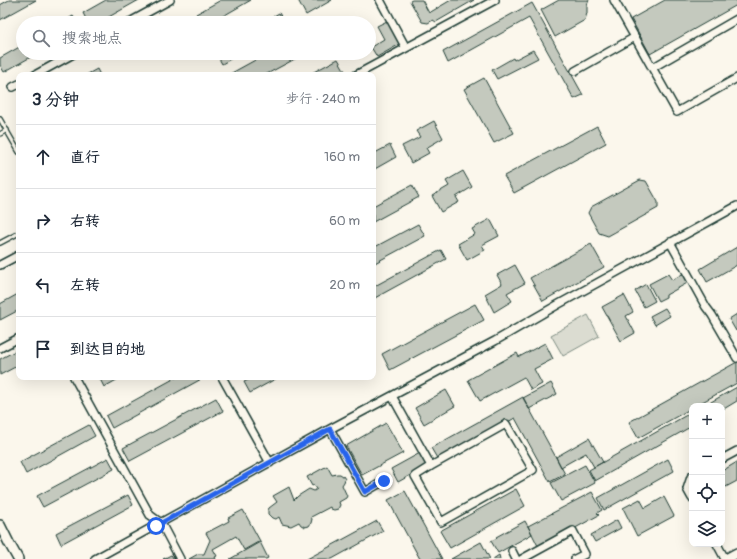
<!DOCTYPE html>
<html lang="zh">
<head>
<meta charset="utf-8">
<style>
	body { margin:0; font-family:Pangolin,"LXGW WenKai TC",sans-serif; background:#f2f2f3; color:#1f2937 }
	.controls { position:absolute; right:12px; bottom:12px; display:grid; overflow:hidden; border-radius:8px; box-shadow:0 4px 16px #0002 }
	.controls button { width:36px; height:36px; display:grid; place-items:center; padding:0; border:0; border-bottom:1px solid #e0e1e3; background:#fff; color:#1f2937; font:20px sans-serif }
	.stop { position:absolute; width:12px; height:12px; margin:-9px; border:3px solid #2563eb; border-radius:50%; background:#fff }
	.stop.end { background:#2563eb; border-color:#fff; box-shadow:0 1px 4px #0008 }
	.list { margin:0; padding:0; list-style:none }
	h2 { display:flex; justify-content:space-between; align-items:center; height:52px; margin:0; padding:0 16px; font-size:17px }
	h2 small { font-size:13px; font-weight:400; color:#747a83 }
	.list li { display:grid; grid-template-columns:26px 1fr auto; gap:12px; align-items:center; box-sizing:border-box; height:64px; padding:0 16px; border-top:1px solid #e0e1e3 }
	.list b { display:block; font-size:15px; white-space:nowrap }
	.list em { font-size:13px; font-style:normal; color:#747a83 }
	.icon { flex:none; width:22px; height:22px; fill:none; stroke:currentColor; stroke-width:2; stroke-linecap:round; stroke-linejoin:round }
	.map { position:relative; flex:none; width:737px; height:559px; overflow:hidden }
	.search { position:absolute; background:#fff; box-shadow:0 4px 16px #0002; left:16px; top:16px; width:360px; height:44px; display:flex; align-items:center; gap:10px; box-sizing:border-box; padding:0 14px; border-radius:22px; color:#747a83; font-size:15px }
	.panel { position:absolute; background:#fff; box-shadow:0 4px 16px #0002; left:16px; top:72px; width:360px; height:308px; border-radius:8px }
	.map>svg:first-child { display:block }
	.green { fill:#dbdcd1; stroke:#7d8c82 }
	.building { fill:#c4c9be; stroke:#1f3d34 }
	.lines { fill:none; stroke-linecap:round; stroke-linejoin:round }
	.service-casing { stroke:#1f3d34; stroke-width:6 }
	.minor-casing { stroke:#1f3d34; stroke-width:10 }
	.tertiary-casing { stroke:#1f3d34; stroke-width:12 }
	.service { stroke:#fbf7ec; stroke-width:3.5 }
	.minor { stroke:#fbf7ec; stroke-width:7 }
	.tertiary { stroke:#fbf7ec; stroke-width:9 }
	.route { stroke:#2563eb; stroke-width:5 }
</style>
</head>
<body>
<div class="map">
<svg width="737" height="559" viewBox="0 0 737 559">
	<rect width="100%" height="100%" fill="#fbf7ec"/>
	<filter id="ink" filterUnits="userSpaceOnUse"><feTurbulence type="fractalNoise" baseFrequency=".025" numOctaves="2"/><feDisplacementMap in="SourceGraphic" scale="8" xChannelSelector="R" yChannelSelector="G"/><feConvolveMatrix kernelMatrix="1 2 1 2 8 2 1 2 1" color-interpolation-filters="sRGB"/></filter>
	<g filter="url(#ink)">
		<path class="green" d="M588 315 599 336 563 356 551 335Z"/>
		<path class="building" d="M9 0H36L0 20V5Z
			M106 0H139L98 23H88L83 13Z
			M221 0H251L211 23H201L196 14Z
			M298 0H332L306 15Z
			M412 0H422L429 13 451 0H474L436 22 433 20 428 23 422 22 410 1Z
			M559 0H589L587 5V13L585 20 555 37 541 10Z
			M665 0H737V5L650 54 631 19Z
			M532 3 583 95 574 99 529 18 448 63 443 52Z
			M279 13 285 23H262Z
			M73 16 77 23H61Z
			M387 21 400 44 377 57 371 47 384 39 377 26Z
			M23 45V53H38L4 72 0 65V58Z
			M533 50 538 58 497 79 492 70 513 58 514 60Z
			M216 53H241L222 64Z
			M268 53H306L265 75H228Z
			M338 59 346 73 342 75H308Z
			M97 69 100 75H86Z
			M484 78 514 133 494 143 464 89Z
			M434 121 443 138 426 148 429 153 411 163 402 146 420 137 416 131Z
			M597 126 606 143 514 193 504 176Z
			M390 145 396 157 373 170V154Z
			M463 171 472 187 456 197 459 202 441 212 432 196 449 186 446 181Z
			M640 180 646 181 658 202V208L608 236 599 233 588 213 591 207Z
			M412 185 419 197 373 222V206Z
			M490 219 499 236 482 245 485 250 467 260 458 244 475 234 472 229Z
			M418 224 425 236 373 264V248Z
			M591 244 604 267 543 301 530 278Z
			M737 247V265L707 282 700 269Z
			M441 250 446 259 373 299V287Z
			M515 265 525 283 507 293 512 301 494 312 485 294 502 284 497 275Z
			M686 272 691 281 666 295V297L658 301 649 284 668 274 672 280Z
			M646 284 655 301 644 307 635 291Z
			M18 294 19 296V310L0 320V304Z
			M624 295 633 312 626 316 635 333 621 341 602 307Z
			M475 304 484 320 390 370 382 354Z
			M665 308 670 316 655 325 650 316Z
			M737 314V330L736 331 729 319Z
			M545 343 553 359 534 369 542 384 531 390 524 377 480 401 468 380 517 353 519 357Z
			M19 349V365L0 375V359Z
			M737 362V383L695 406H692V408L638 438 629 422Z
			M99 377H122L104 387Z
			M177 377H205L112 428 106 416Z
			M254 377H279L250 393 244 382Z
			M551 383 557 394 529 409 523 398Z
			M737 387V401L722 410V406H704Z
			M446 390 455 406 424 424 415 408Z
			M523 397 565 474 550 482 515 418 438 460 431 448Z
			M216 398 223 411 130 461 123 448Z
			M692 412V426L595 481 589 470Z
			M386 423 403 453 362 475 346 446Z
			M89 425 95 436 26 474 20 462Z
			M589 438 603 462 594 467 586 453 561 467 556 457Z
			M420 453 427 466 398 482 391 469Z
			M108 458 114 469 43 507 37 496Z
			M668 459 674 471 604 510 598 498Z
			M737 462V481L722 489V471Z
			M585 465 595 483 561 501 551 483Z
			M327 466 332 475 337 474H340L343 476 345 479 344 482 342 485 347 496 346 498 339 502 340 505 338 509 334 510 331 509 330 507 311 517 312 519 311 523 309 526 305 527 301 525 299 522 291 526 282 524 279 517 276 519 272 518 268 514V510L269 508 277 502 273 496 289 487 294 500 298 496 309 489 314 491 317 489 314 485 312 486 307 477Z
			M516 489 525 506 450 548 440 531Z
			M405 491 442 559H420L388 500Z
			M592 492 602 510 597 513 599 515 539 548 528 526Z
			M128 495 133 505 61 544 56 533Z
			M664 497 674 516 637 536 623 508 640 499 645 508Z
			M243 510 260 541 244 550 236 536 213 549 217 556 215 557 216 559H189L198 554H204L210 540 206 533 229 521 228 518Z
			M617 520 621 528 595 542 591 535Z
			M377 521 383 531 332 559H307Z
			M525 521 532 534 498 553 491 541 497 538 496 537Z
			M260 542 268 558 266 559H230Z
			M481 542 490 559H451Z
			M171 555 174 559H163Z
			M499 555 500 559H493Z"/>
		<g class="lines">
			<defs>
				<path id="service" d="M0 119 19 152
					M0 134 7 130
					M0 243 19 233"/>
				<path id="minor" d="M380 0 406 48
					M614 0 677 112 737 78
					M128 23 170 0
					M652 68 737 19
					M575 71 635 37
					M35 75 75 53
					M356 75 495 0
					M13 87 19 84
					M670 242 706 307 712 315 737 358
					M0 265 19 255
					M0 348 19 338
					M74 377 150 515 161 523 180 559
					M222 377 270 463
					M392 396 431 466 415 476 441 522 533 470 506 424 431 466
					M330 429 365 492 384 481
					M722 459 737 451
					M692 476 691 477 687 489 692 498
					M717 544 725 559
					M512 551 516 559
					M95 559 330 429 495 341 559 304 737 206
					M522 559 573 531 585 554 575 559"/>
				<path id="tertiary" d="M0 525 9 543 18 559
					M726 559 737 553"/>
			</defs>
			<use href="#service" class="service-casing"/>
			<use href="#minor" class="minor-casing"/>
			<use href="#tertiary" class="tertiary-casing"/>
			<use href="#service" class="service"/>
			<use href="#minor" class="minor"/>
			<use href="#tertiary" class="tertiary"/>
		</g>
	</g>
	<g class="lines" filter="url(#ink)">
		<path class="route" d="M156 526 330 429 365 492 384 481"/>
	</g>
</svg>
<div class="controls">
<button>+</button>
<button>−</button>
<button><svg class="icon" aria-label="locate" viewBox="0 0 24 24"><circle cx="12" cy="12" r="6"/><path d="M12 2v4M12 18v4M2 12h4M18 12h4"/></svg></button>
<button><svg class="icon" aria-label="layers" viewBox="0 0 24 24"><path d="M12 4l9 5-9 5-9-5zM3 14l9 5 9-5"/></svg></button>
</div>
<div class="stop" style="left:156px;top:526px"></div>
<div class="stop end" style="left:384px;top:481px"></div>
<div class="search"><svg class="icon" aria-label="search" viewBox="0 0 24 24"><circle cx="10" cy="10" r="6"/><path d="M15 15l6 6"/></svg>搜索地点</div>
<section class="panel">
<h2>3 分钟<small>步行 · 240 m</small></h2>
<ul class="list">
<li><svg class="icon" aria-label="ahead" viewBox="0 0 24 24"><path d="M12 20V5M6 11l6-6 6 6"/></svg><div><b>直行</b></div><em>160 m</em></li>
<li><svg class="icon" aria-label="right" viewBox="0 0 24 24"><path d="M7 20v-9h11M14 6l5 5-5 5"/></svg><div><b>右转</b></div><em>60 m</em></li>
<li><svg class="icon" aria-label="left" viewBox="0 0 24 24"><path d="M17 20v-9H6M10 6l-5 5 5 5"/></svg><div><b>左转</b></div><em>20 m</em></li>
<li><svg class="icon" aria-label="arrive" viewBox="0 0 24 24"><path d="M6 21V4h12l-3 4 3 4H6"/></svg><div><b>到达目的地</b></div></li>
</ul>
</section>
</div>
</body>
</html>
